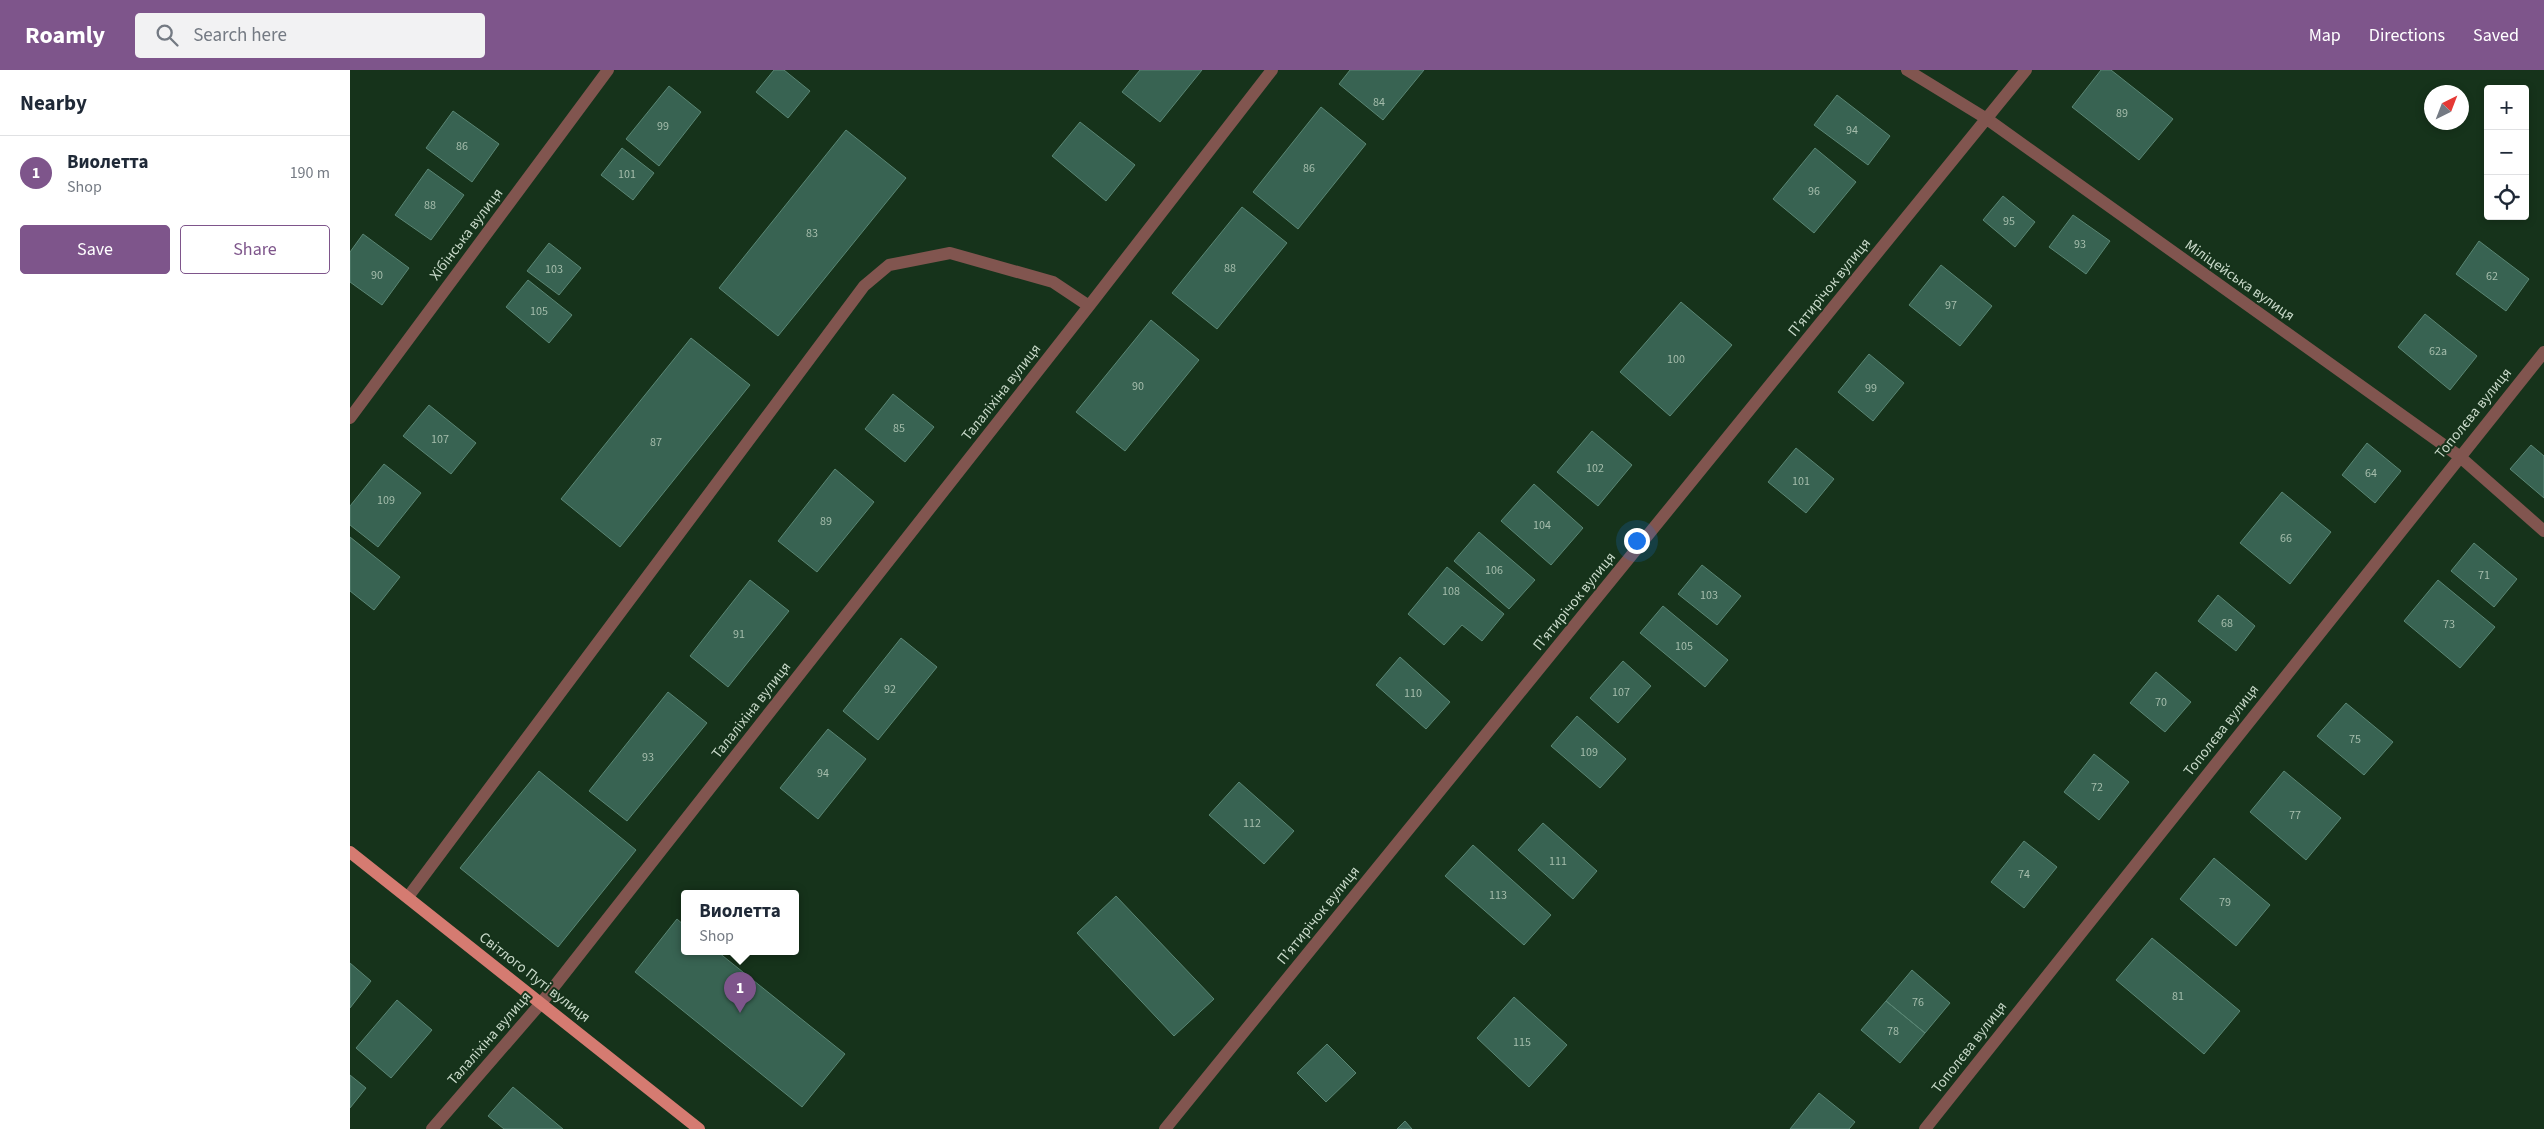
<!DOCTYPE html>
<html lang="en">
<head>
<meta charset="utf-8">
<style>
	body { margin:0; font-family:"Source Sans 3",sans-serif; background:#f2f2f3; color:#1f2937 }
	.controls { position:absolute; right:15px; top:15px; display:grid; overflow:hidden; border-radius:5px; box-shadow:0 2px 8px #0003 }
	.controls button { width:45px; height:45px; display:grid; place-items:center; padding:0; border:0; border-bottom:1px solid #e0e1e3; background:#fff; color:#1f2937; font:25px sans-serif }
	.compass { position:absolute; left:2074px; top:15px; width:45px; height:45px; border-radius:50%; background:#fff; box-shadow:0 2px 8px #0003; rotate:42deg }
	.you { position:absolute; left:1286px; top:470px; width:18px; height:18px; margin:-12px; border:4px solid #fff; border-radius:50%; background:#1a73e8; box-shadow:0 0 0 8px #1a73e833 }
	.badge { display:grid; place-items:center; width:32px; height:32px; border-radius:50%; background:#7e558b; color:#fff; font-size:16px; font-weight:700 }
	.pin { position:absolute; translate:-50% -41px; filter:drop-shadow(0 1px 2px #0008) }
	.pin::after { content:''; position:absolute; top:26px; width:18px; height:15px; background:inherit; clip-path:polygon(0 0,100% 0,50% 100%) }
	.popup { position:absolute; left:331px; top:820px; width:118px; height:65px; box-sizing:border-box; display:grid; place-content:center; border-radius:5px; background:#fff; filter:drop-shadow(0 1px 4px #0005); font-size:16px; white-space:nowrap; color:#747a83 }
	.popup b { font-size:19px; color:#1f2937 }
	.popup::after { content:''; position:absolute; left:50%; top:100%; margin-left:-10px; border:10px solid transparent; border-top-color:#fff }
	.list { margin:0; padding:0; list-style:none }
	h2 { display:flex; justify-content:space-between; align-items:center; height:65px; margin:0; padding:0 20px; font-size:21px }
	h2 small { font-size:16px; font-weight:400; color:#747a83 }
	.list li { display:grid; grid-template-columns:32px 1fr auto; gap:15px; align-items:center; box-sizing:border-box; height:75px; padding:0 20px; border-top:1px solid #e0e1e3 }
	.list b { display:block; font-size:19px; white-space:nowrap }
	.list p { margin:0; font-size:16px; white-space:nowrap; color:#747a83 }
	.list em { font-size:16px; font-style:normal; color:#747a83 }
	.actions { display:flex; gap:10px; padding:15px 20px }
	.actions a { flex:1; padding:11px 0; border:1px solid #7e558b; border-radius:5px; text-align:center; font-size:18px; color:#7e558b }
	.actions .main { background:#7e558b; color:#fff }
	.icon { flex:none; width:28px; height:28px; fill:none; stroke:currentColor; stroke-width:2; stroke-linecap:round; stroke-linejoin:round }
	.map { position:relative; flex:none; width:2194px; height:1059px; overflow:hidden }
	header { display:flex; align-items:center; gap:30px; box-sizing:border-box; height:70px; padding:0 25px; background:#7e558b; color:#fff }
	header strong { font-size:24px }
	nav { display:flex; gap:28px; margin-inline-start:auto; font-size:18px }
	.search { width:350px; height:45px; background:#f2f2f3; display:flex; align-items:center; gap:12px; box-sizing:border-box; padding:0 18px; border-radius:5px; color:#747a83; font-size:19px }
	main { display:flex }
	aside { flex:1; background:#fff }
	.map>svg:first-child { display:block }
	.building { fill:#386352; stroke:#5a8674 }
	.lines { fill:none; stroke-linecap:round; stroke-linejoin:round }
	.minor { stroke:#81554f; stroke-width:12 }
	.major { stroke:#d57b71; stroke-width:12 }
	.labels { text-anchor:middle; stroke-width:4; stroke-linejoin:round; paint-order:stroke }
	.number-label { font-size:12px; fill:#a4bcab }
	.street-label { font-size:15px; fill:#c8d9c9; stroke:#16331b }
</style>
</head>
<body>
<header>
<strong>Roamly</strong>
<div class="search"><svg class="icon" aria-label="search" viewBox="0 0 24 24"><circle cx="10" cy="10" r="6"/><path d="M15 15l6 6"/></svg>Search here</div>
<nav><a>Map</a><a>Directions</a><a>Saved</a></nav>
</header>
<main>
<aside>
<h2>Nearby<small></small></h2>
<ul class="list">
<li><span class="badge">1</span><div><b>Виолетта</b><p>Shop</p></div><em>190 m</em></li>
</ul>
<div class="actions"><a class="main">Save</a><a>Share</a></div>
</aside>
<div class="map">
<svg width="2194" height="1059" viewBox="0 0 2194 1059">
	<rect width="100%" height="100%" fill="#16331b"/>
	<path class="building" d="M424 0H434L460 21 438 48 406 22Z
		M790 0H852L810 52 772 22Z
		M1000 0H1074L1033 50 989 14Z
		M1751 0H1761L1823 49 1789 90 1722 37Z
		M319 16 351 42 309 96 276 69Z
		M1487 25 1540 66 1518 95 1464 55Z
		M971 37 1016 74 948 159 903 122Z
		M103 41 149 74 122 112 76 78Z
		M730 52 785 95 756 131 702 86Z
		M496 60 556 108 428 266 369 218Z
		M272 78 304 103 283 130 251 105Z
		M1465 78 1506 112 1464 163 1423 129Z
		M78 99 114 125 81 170 45 145Z
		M1653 126 1685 152 1665 177 1633 150Z
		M892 137 937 173 867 259 822 223Z
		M1723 145 1760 171 1736 204 1699 177Z
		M13 164 59 198 32 235 0 212V182Z
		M2129 171 2179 209 2156 241 2106 204Z
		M199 173 231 198 209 225 177 201Z
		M1591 195 1642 236 1610 276 1559 235Z
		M178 210 222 245 199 273 156 237Z
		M1331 232 1382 275 1320 346 1270 302Z
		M2075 244 2127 286 2100 320 2048 277Z
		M801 250 849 290 775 381 726 342Z
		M341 268 400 315 270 477 211 429Z
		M1519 284 1554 313 1523 351 1488 322Z
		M543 324 584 357 555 392 515 359Z
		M79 335 126 373 101 404 53 366Z
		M1242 361 1282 395 1248 436 1207 402Z
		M2017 373 2051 401 2025 433 1992 405Z
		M2181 375 2194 386V428L2160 399Z
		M1446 378 1484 409 1456 443 1418 412Z
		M34 394 71 423 28 477 0 455V436Z
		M485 399 524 432 467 502 428 471Z
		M1184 414 1233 458 1201 495 1151 451Z
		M1932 422 1981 462 1940 514 1890 473Z
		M1129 462 1185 510 1159 539 1104 491Z
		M0 467 50 507 24 540 0 521Z
		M2124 473 2167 509 2144 537 2101 501Z
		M1352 495 1391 526 1367 555 1328 524Z
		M1097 497 1154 544 1132 571 1112 555 1094 575 1058 544Z
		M400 510 439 541 378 617 340 586Z
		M2088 510 2145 557 2110 598 2054 551Z
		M1868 525 1905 556 1886 581 1848 551Z
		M1313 536 1378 590 1355 617 1290 563Z
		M551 568 587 597 528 670 493 641Z
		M1050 587 1100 632 1076 659 1026 615Z
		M1273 591 1301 616 1268 653 1240 628Z
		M1806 602 1841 632 1815 662 1780 633Z
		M318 622 357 653 277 751 239 721Z
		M1996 633 2043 672 2014 705 1967 666Z
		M1227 646 1276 689 1250 718 1201 676Z
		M478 659 516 689 468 749 430 718Z
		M1744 684 1779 712 1749 750 1714 722Z
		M189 701 286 780 208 877 110 798Z
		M1934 701 1991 748 1956 790 1900 742Z
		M889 712 944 761 914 794 859 745Z
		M1193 753 1247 801 1223 829 1168 780Z
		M1674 771 1707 797 1674 838 1641 812Z
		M1123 775 1201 845 1174 875 1095 806Z
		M1864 788 1920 835 1886 876 1830 829Z
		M766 826 864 929 824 966 727 863Z
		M327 849 335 856V882H368L495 984 452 1037 285 902Z
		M1802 868 1890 941 1854 984 1766 910Z
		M0 893 21 911 0 938Z
		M1562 900 1600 933 1575 963 1536 931Z
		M1164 927 1217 975 1179 1017 1127 968Z
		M47 930 82 960 41 1008 6 978Z
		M1536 931 1575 963 1550 993 1511 960Z
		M977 974 1006 1003 976 1032 947 1003Z
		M0 1005 16 1018 0 1038Z
		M163 1017 213 1059H154L138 1046Z
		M1469 1023 1505 1052 1499 1059H1440Z
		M1055 1051 1062 1059H1047Z"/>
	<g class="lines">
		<path class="minor" d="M1557 0 1637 49 2109 386 2194 461
			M0 348 258 0
			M58 827 514 216 539 195 600 183 703 212 739 236
			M82 1059 192 932 739 236 922 0
			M815 1059 1676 0
			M1575 1059 2194 282"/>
		<path class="major" d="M0 782 349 1059"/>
	</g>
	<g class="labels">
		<g class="number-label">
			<text x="1029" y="36">84</text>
			<text x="1772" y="47">89</text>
			<text x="313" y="60">99</text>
			<text x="1502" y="64">94</text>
			<text x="112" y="80">86</text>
			<text x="959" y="102">86</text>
			<text x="277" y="108">101</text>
			<text x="1464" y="125">96</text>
			<text x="80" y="139">88</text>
			<text x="1659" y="155">95</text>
			<text x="462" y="167">83</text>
			<text x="1730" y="178">93</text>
			<text x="880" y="202">88</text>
			<text x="204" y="203">103</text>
			<text x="27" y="209">90</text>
			<text x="2142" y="210">62</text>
			<text x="1601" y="239">97</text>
			<text x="189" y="245">105</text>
			<text x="2088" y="285">62а</text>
			<text x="1326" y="293">100</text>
			<text x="788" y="320">90</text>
			<text x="1521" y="322">99</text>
			<text x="549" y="362">85</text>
			<text x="90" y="373">107</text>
			<text x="306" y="376">87</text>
			<text x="1245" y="402">102</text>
			<text x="2021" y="407">64</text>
			<text x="1451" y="415">101</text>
			<text x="36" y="434">109</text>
			<text x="476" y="455">89</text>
			<text x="1192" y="459">104</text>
			<text x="1936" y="472">66</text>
			<text x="1144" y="504">106</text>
			<text x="2134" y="509">71</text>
			<text x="1101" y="525">108</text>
			<text x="1359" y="529">103</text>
			<text x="1877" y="557">68</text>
			<text x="2099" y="558">73</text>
			<text x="389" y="568">91</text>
			<text x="1334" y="580">105</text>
			<text x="540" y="623">92</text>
			<text x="1271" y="626">107</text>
			<text x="1063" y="627">110</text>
			<text x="1811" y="636">70</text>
			<text x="2005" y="673">75</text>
			<text x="1239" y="686">109</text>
			<text x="298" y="691">93</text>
			<text x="473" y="707">94</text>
			<text x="1747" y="721">72</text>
			<text x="1945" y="749">77</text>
			<text x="902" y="757">112</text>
			<text x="1208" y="795">111</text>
			<text x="1674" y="808">74</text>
			<text x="1148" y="829">113</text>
			<text x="1875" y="836">79</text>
			<text x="1828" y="930">81</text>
			<text x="1568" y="936">76</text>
			<text x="1543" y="965">78</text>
			<text x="1172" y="976">115</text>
		</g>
		<g class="street-label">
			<text transform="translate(116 164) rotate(-53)" y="5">Хібінська вулиця</text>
			<text transform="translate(1890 210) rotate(35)" y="5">Міліцейська вулиця</text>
			<text transform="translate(1479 217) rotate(-51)" y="5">П’ятирічок вулиця</text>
			<text transform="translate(651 322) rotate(-52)" y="5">Талаліхіна вулиця</text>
			<text transform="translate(2123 343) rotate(-51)" y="5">Тополєва вулиця</text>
			<text transform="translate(1224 531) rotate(-51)" y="5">П’ятирічок вулиця</text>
			<text transform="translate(401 640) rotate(-52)" y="5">Талаліхіна вулиця</text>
			<text transform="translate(1871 660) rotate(-52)" y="5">Тополєва вулиця</text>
			<text transform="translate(968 845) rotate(-51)" y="5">П’ятирічок вулиця</text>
			<text transform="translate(185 907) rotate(38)" y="5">Світлого Путі вулиця</text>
			<text transform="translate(139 968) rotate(-49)" y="5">Талаліхіна вулиця</text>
			<text transform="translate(1619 977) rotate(-52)" y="5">Тополєва вулиця</text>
		</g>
	</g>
</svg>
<div class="controls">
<button>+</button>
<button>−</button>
<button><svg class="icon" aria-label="locate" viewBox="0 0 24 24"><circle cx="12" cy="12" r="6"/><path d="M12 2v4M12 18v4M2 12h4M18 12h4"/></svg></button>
</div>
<svg class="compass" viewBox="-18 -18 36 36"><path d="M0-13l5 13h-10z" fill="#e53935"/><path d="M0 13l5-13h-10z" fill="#747a83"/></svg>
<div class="you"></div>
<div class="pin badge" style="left:390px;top:943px">1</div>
<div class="popup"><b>Виолетта</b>Shop</div>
</div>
</main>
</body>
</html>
